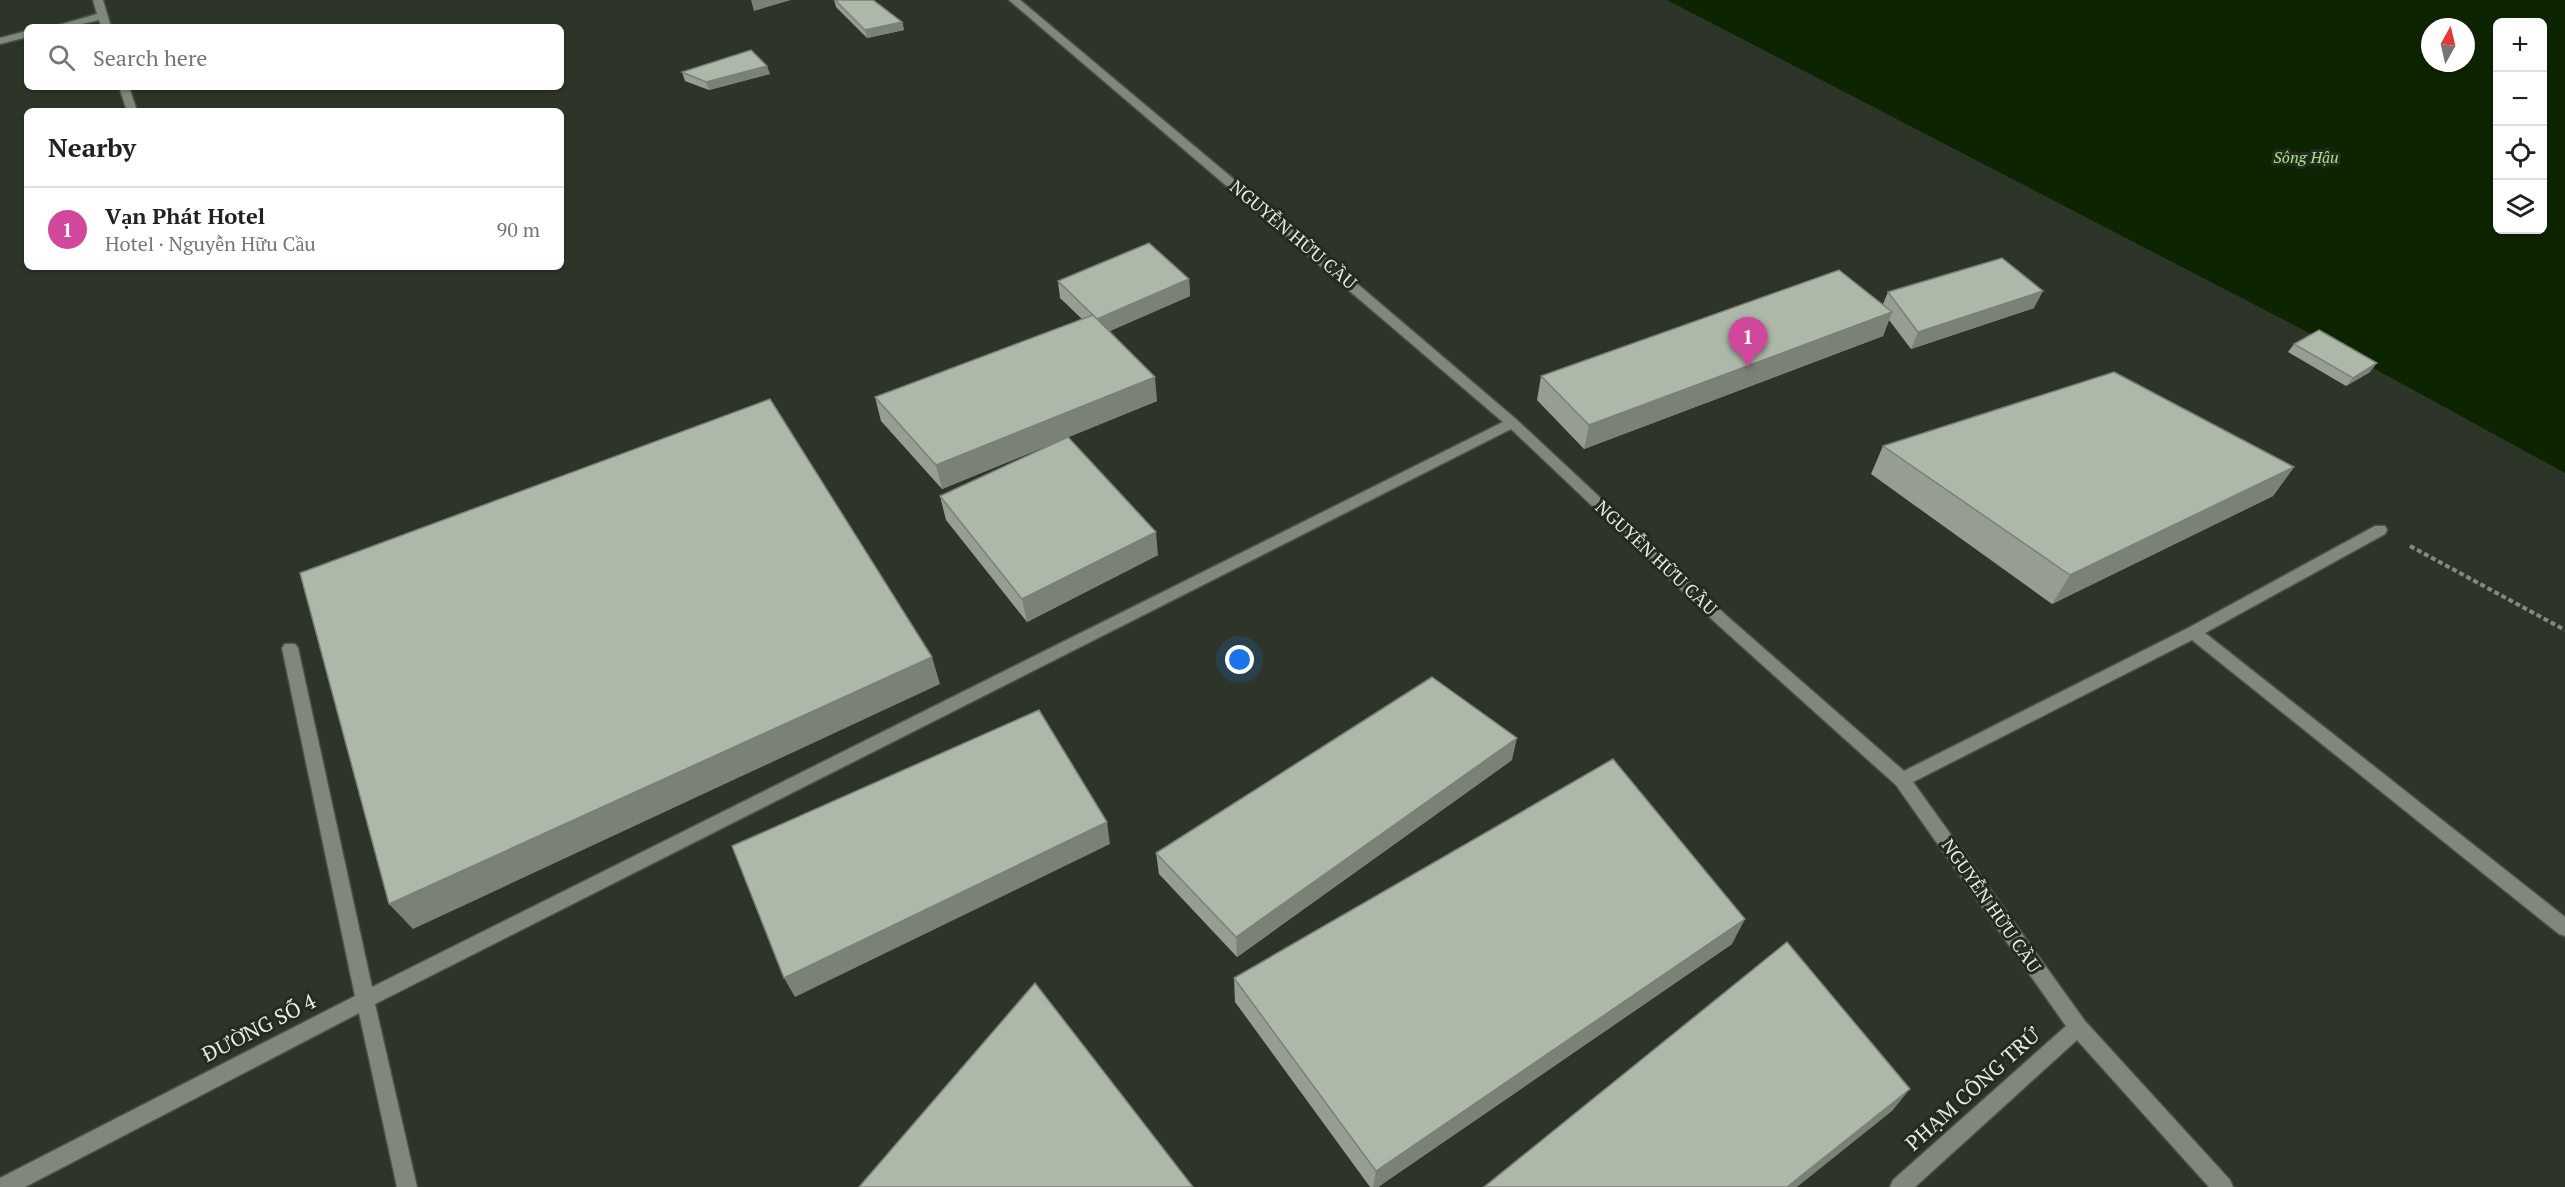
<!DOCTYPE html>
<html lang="en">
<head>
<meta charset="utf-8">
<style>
	body { margin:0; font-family:"PT Serif",serif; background:#f2f2f2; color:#222 }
	.controls { position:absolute; right:18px; top:18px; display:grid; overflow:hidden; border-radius:9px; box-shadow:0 2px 4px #0004 }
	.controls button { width:54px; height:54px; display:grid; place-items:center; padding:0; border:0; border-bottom:2px solid #e0e0e0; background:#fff; color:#222; font:30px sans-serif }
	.compass { position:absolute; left:2421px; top:18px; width:54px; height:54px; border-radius:50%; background:#fff; box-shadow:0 2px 4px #0004; rotate:8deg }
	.you { position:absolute; left:1240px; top:660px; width:21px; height:21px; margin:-15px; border:4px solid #fff; border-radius:50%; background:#1a73e8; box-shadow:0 0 0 9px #1a73e833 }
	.badge { display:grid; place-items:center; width:39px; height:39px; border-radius:50%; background:#0f766e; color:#fff; font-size:20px; font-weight:700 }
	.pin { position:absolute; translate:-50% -50px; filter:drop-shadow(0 2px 3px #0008) }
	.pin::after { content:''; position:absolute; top:32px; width:21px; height:18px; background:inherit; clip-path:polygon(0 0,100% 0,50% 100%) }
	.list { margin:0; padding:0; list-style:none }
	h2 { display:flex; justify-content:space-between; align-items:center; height:78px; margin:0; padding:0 24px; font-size:26px }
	h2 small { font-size:20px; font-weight:400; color:#767676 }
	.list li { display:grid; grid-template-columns:39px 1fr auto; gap:18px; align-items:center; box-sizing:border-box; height:84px; padding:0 24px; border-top:2px solid #e0e0e0 }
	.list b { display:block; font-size:22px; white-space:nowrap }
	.list p { margin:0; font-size:20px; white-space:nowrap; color:#767676 }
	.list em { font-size:20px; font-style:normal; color:#767676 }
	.icon { flex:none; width:33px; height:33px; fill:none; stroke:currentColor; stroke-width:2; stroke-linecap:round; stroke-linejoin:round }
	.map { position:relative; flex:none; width:2565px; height:1187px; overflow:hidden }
	.search { position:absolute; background:#fff; box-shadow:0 2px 4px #0004; left:24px; top:24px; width:540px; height:66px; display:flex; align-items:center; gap:15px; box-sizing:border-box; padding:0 21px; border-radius:9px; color:#767676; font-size:22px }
	.panel { position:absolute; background:#fff; box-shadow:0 2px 4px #0004; left:24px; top:108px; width:540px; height:162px; border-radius:9px }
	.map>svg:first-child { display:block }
	.water { fill:#0d2401; fill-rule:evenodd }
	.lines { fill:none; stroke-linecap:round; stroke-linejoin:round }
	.street-casing { stroke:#4c5248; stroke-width:3 }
	.path { stroke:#838a80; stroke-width:4; stroke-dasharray:5 3; stroke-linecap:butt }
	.street { fill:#7f887b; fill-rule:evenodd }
	.wall { fill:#969e91 }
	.shaded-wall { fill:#7a8176 }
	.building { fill:#aeb8a9; stroke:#7a8176; stroke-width:1.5 }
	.labels { text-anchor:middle; stroke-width:6; stroke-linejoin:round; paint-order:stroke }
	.far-water-label { font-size:16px; font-style:italic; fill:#a5e485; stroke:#232b1f }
	.street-label { font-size:18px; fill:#e8ede6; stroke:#232b1f }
	.near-street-label { font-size:21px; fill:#e8ede6; stroke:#232b1f }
</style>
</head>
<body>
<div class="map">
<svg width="2565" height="1187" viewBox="0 0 2565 1187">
	<rect width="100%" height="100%" fill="#2d3529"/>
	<path class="water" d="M1667 0H2565V473L2313 335ZM2498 22H2542V230H2498ZM2430 27H2466V63H2430Z"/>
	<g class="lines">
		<defs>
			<path id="street" d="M93 0H103L111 27H101L99 20 69 27H52L97 14Z
				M1009 0H1020L1273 212 1517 420 1728 617 1904 771 2188 628 2375 526H2385L2387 530 2385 534 2205 633 2565 917V936L2559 934 2192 640 1913 782 2085 1021 2230 1180 2233 1187H2209L2077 1040 1915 1187H1890L1893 1180 2066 1026 1896 785 1718 625 1511 429 375 1004 417 1187H397L359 1013 25 1187H0V1178L355 996 282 648 285 644H295L298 648 372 987 1503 422Z
				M27 31V37L0 44V38Z
				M119 87H129L137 111H127Z"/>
		</defs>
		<use href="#street" class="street-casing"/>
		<path class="path" d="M2410 546 2565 630"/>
		<use href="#street" class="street"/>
	</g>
	<path class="wall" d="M834 0H873L902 22 904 30 867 38 836 7Z
		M682 72 770 74 709 90 685 81Z
		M1189 279 1190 296 1109 331 1157 401 1068 437 1158 555 1027 622 946 520 940 496 1064 439 942 489 881 421 875 397 1082 319 1060 298 1058 281Z
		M1888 292 2034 308 1911 349 1889 320 1883 336 1584 449 1537 400 1541 376 1883 304Z
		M2294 344 2370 372 2346 386 2288 352Z
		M1883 446 2294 467 2273 496 2052 604 1871 474Z
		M1512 760 1237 957 1159 874 1156 853Z
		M1732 944 1378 1187H1370L1235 1002 1234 978Z"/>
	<path class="shaded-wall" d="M751 0H791L754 11Z
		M902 22 904 30 867 38 865 30Z
		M767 66 770 74 709 90 706 82Z
		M1189 279 1190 296 1099 336 1097 319Z
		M2043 291 2034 308 1911 349 1918 332Z
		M1892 312 1883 336 1584 449 1589 425Z
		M2377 363 2370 372 2346 386 2353 378Z
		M1155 377 1157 401 942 489 936 465Z
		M2294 467 2273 496 2052 604 2070 575Z
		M1156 532 1158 555 1027 622 1022 599Z
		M932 657 940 684 413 929 389 904Z
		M1517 738 1512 760 1237 957 1236 937Z
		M1107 822 1110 844 795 997 784 978Z
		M1745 919 1732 944 1378 1187H1373L1376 1171Z
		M1910 1089 1892 1111 1797 1187H1787Z"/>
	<path class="building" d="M835 0H873L902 22 865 30Z
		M751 50 767 66 706 82 682 72Z
		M1149 243 1189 279 1097 319 1058 281Z
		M2002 258 2043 291 1918 332 1888 292Z
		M1839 270 1892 312 1589 425 1541 376Z
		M1093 315 1155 377 936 465 875 397Z
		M2319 330 2377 363 2353 378 2294 344Z
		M2114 372 2294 467 2070 575 1883 446Z
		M770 399 932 657 389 904 300 573Z
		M1068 437 1156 532 1022 599 940 496Z
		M1432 677 1517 738 1236 937 1156 853Z
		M1039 710 1107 822 784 978 732 846Z
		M1613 759 1745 919 1376 1171 1234 978Z
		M1787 942 1910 1089 1787 1187H1484Z
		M1035 983 1193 1187H859Z"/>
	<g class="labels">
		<g class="far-water-label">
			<text x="2306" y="163">Sông Hậu</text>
		</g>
		<g class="street-label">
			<text transform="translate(1293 235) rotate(40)" y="6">NGUYỄN HỮU CẦU</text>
			<text transform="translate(1656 558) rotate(43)" y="6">NGUYỄN HỮU CẦU</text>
			<text transform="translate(1991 906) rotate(55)" y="6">NGUYỄN HỮU CẦU</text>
		</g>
		<g class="near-street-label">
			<text transform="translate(259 1028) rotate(-27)" y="7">ĐƯỜNG SỐ 4</text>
			<text transform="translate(1973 1089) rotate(-42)" y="7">PHẠM CÔNG TRỨ</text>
		</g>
	</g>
</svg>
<div class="controls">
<button>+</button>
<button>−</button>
<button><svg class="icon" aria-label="locate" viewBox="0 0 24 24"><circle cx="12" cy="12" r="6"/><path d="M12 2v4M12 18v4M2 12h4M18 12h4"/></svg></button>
<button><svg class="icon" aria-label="layers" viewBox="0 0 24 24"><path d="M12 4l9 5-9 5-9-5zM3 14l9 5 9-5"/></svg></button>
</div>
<svg class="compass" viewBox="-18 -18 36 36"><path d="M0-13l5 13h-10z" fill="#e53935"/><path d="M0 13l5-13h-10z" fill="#767676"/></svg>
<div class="you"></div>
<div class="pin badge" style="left:1748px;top:367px;background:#d1479c">1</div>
<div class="search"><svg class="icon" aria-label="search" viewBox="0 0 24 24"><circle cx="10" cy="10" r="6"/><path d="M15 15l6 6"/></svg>Search here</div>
<section class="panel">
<h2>Nearby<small></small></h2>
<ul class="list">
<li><span class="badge" style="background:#d1479c">1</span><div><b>Vạn Phát Hotel</b><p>Hotel · Nguyễn Hữu Cầu</p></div><em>90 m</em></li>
</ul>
</section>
</div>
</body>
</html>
